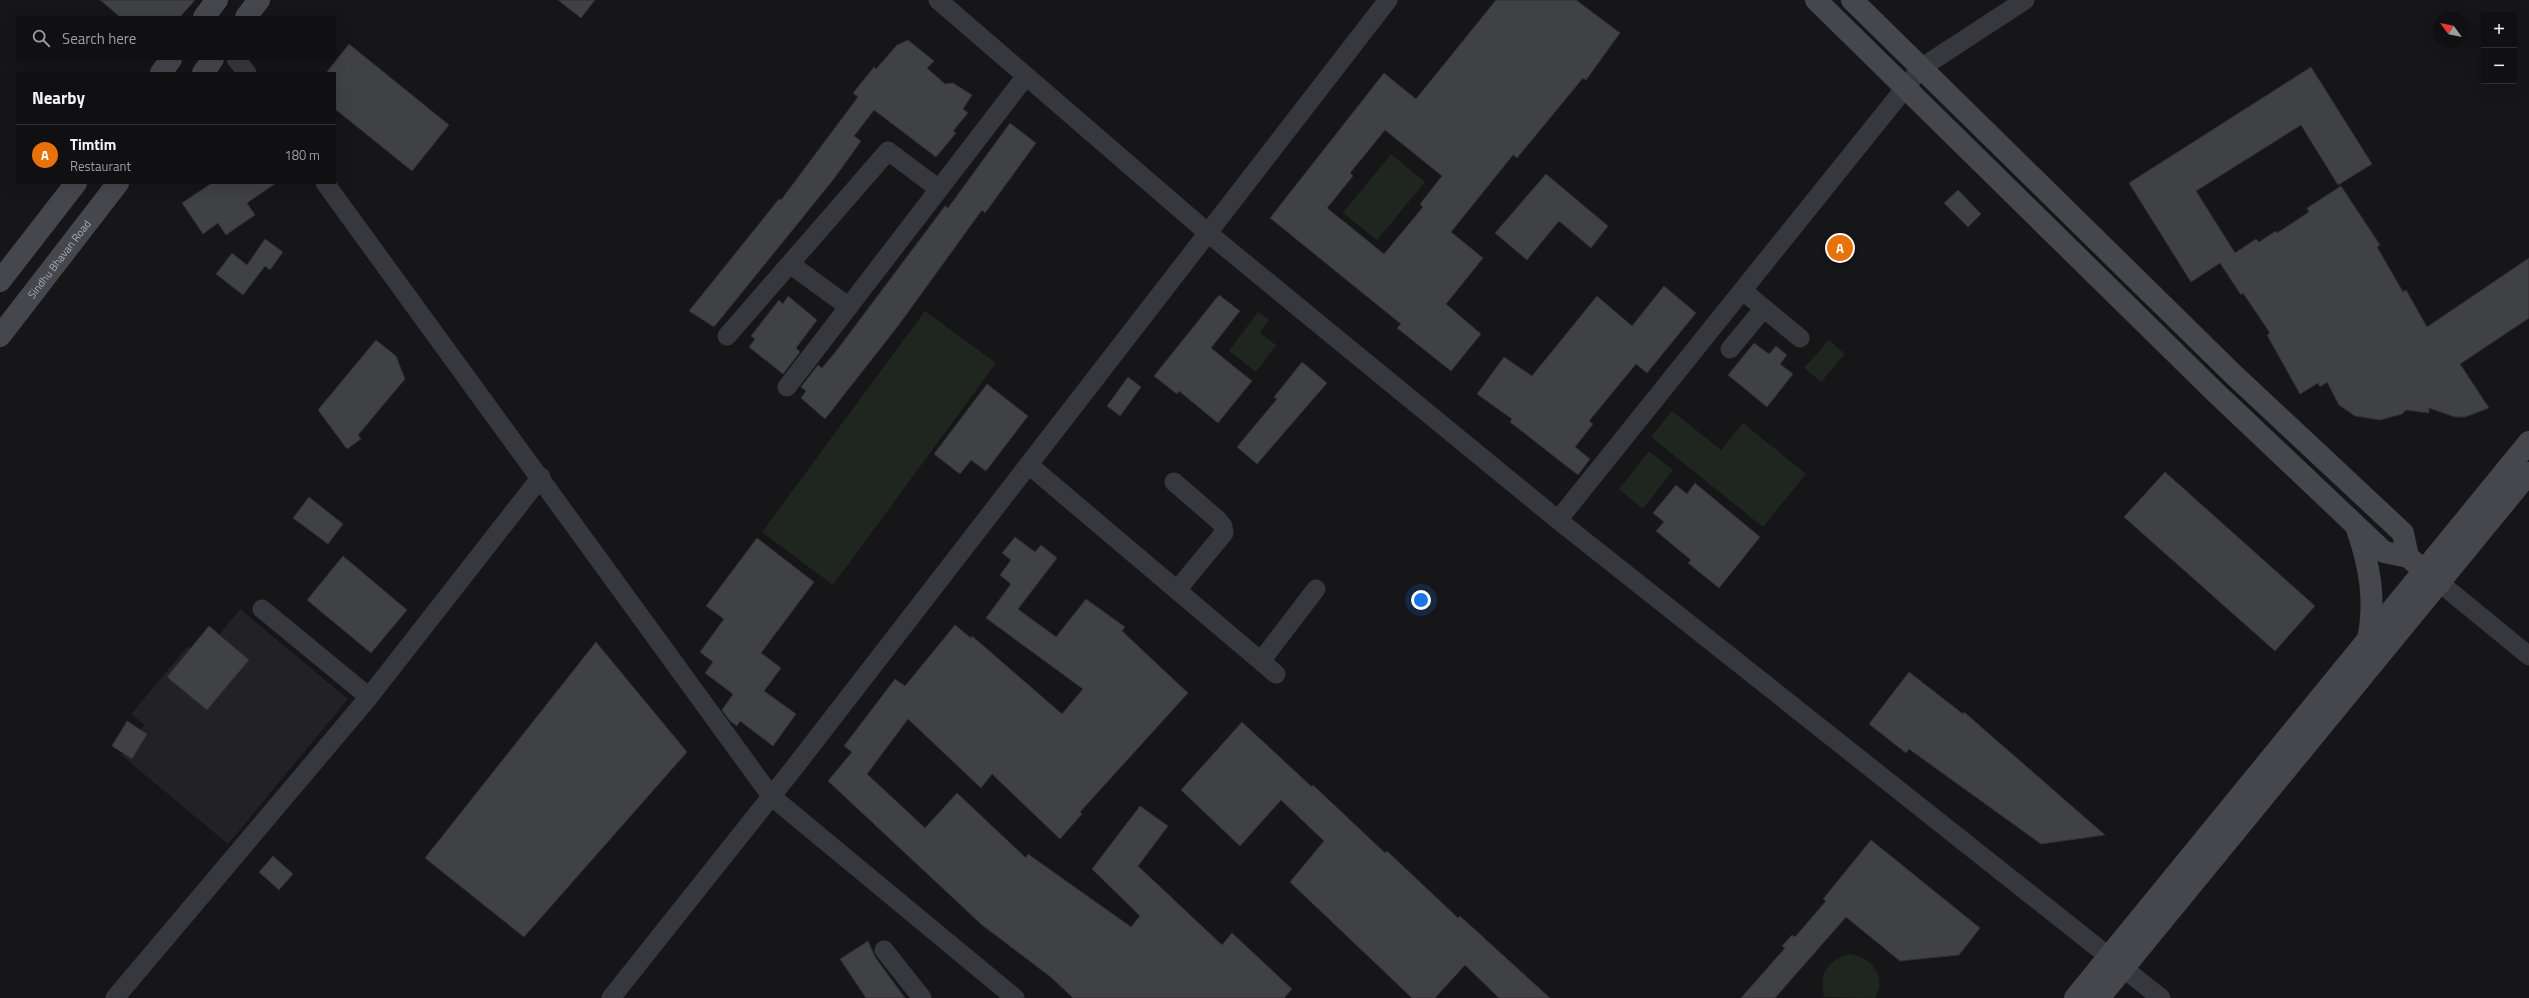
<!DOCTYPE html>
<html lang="en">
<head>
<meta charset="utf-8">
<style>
	body { margin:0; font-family:"Titillium Web",sans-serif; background:#1e1e20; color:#f1f3f6 }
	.controls { position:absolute; right:12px; top:12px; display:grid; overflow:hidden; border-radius:0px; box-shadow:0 4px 16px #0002 }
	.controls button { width:36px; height:36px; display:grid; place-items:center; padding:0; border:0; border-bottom:1px solid #303032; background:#101012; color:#f1f3f6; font:20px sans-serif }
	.compass { position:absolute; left:2433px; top:12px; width:36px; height:36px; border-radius:50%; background:#101012; box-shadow:0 4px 16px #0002; rotate:303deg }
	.you { position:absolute; left:1421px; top:600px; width:14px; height:14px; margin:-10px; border:3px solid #fff; border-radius:50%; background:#1a73e8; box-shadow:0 0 0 6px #1a73e833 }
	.badge { display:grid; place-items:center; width:26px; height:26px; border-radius:50%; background:#f2b134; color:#fff; font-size:13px; font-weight:700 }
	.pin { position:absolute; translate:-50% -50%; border:2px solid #fff; box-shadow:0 1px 4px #0006 }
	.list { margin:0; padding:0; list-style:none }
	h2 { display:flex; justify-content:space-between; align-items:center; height:52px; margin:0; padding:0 16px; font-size:17px }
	h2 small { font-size:13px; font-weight:400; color:#9c9d9f }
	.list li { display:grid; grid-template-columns:26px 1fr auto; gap:12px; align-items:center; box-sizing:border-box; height:60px; padding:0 16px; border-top:1px solid #303032 }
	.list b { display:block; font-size:15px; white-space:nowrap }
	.list p { margin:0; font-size:13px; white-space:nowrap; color:#9c9d9f }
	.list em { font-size:13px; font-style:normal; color:#9c9d9f }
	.icon { flex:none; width:22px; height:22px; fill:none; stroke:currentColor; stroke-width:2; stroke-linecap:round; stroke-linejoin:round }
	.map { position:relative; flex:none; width:2529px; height:998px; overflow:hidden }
	.search { position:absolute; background:#101012; box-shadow:0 4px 16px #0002; left:16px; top:16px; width:320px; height:44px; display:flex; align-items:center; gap:10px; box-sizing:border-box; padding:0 14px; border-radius:0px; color:#9c9d9f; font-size:15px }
	.panel { position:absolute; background:#101012; box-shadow:0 4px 16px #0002; left:16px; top:72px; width:320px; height:112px; border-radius:0px }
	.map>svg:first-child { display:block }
	.built { fill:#222225 }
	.green { fill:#1e261f }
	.building { fill:#404145; stroke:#303034; fill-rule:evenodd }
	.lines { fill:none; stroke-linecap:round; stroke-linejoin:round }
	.street { stroke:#37383d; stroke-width:19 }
	.secondary { stroke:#45474d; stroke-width:22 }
	.labels { text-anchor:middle; stroke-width:3; stroke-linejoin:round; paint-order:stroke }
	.street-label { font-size:11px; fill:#a8adb8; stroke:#111113 }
</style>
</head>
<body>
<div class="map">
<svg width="2529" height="998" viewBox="0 0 2529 998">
	<rect width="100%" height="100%" fill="#161618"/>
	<path class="built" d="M240 609 348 699 228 844 121 755 145 725 131 714 188 646 201 657Z"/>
	<path class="green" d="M1391 154 1425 182 1377 240 1343 213Z
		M925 311 996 363 833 585 762 532Z
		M1258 312 1269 320 1260 333 1276 345 1256 372 1229 351Z
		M1829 340 1845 354 1821 382 1804 368Z
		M1672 411 1721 450 1743 423 1806 474 1763 527 1651 437Z
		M1649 451 1673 470 1643 509 1619 489Z
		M1849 954C1871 957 1888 976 1875 998L1824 997C1819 975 1827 960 1849 954Z"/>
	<path class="building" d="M100 0H195L180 17H120Z
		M558 0H595L581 18Z
		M1496 0H1576L1620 33 1586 80 1583 78 1517 158 1513 155 1451 232 1483 258 1446 304 1481 334 1451 371 1397 328 1401 324 1270 218 1384 73 1416 99ZM1385 130 1442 176 1420 204 1423 207 1384 254 1327 208 1353 176 1350 173Z
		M908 40 934 61 927 68 945 84 953 83 972 95 963 109 968 113 953 131 956 133 936 157 874 110 854 136 861 141 833 180 714 327 689 311 779 199 781 200 858 97 853 93 874 67 876 69 897 45Z
		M349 44 449 125 412 171 335 109V73H326Z
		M2311 67 2372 164 2338 185 2301 125 2196 191 2235 253 2256 239 2259 242 2276 231 2277 233 2309 212 2307 208 2341 186 2380 245 2377 247 2403 292 2406 290 2427 327 2529 258V318L2460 364 2489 408 2465 417H2455L2429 408V413L2406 410 2402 414 2380 420 2355 416 2339 405 2327 382 2320 387 2318 383 2300 394 2267 335 2270 333 2243 293 2241 295 2220 263 2191 282 2129 183Z
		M1010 123 1036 143 985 213 982 210 898 326 825 419 801 398 806 391 801 387 818 365 822 368 837 350 945 206 948 208Z
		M1546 174 1608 226 1591 248 1559 221 1527 260 1495 233Z
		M212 183H276L247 203 255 215 226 235 218 223 203 234 182 203Z
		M1958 190 1981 214 1968 227 1944 203Z
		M265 239 283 252 270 270 265 266 243 295 216 274 232 253 247 265Z
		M1664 286 1696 313 1647 373 1636 364 1589 421 1593 424 1575 447 1590 459 1578 475 1510 422 1512 419 1477 394 1504 357 1532 376 1597 296 1632 326Z
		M1219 295 1240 311 1211 348 1252 381 1218 423 1179 391 1177 394 1154 376Z
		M788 296 817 320 796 348 800 352 783 374 749 347 755 339 751 336 779 300 783 304Z
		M376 340 396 356 405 379 358 435 361 439 347 449 318 410Z
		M1754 343 1769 354 1776 346 1787 355 1780 364 1793 374 1767 407 1728 375Z
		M1302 362 1327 383 1257 464 1237 447 1277 399 1274 397Z
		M1128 377 1141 387 1120 416 1107 406Z
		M987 384 1028 416 986 471 971 460 960 474 934 454Z
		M2165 472 2315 606 2275 651 2124 517Z
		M1695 483 1760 537 1719 588 1688 563 1691 560 1656 531 1664 522 1653 513 1676 485 1687 494Z
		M309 497 343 524 328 544 293 518Z
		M1015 537 1035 552 1041 545 1057 558 1018 609 1056 637 1086 599 1125 627 1122 631 1188 693 1080 812 1082 814 1060 839 992 774 981 788 908 719 867 774 925 828 957 793 1026 858 1028 854 1131 927 1140 916 1092 869 1140 806 1168 826 1138 866 1222 945 1232 933 1292 989 1284 998H1073L1052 978 982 925 828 781 852 752 844 746 895 679 905 686 955 625 971 638 972 636 1062 714 1083 689 986 618 1011 584 1000 575 1011 560 1002 553Z
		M757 538 814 582 761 653 781 668 764 691 796 714 773 746 740 721 737 726 730 721 722 710 733 694 705 673 713 662 700 652 724 619 706 606Z
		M343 556 407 610 371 653 307 600Z
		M209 626 249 660 207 710 167 677Z
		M596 642 687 752 524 937 425 858Z
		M1909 672 1963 714 1964 712 2105 835 2041 844 1909 749 1906 753 1869 724Z
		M127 721 147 734 132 759 112 746Z
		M1242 722 1312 787 1313 785 1385 853 1387 851 1458 918 1460 916 1550 998H1499L1465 965 1435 998H1412L1290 882 1324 841 1281 800 1240 846 1181 790Z
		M1871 840 1980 928 1959 955 1900 961 1846 917 1775 998H1741L1785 948 1782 946 1792 935 1795 937 1826 901 1823 899Z
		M273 856 293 874 279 890 259 872Z
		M868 941 875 957 905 998H866L840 959Z"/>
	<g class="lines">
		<path class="street" d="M938 0 1208 233 1558 520 2161 998
			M236 59 247 73
			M325 183 771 796 1015 998
			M790 264 849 307
			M1743 291 1800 338
			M727 336 888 151 939 189
			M1730 349 1764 308
			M787 387 1026 76
			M1029 465 1276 674
			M1174 482 1218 520 1223 526 1224 533 1177 590
			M1558 520 1921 68 2025 0
			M2440 583 2529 656
			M262 609 369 697
			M1261 661 1316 589
			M884 950 922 998
			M115 998 369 697 541 477
			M611 998 797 764 1388 0"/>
		<g class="secondary">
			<path d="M1816 0 2215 392 2384 552 2408 557 2440 583"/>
			<path d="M1852 0 2233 374 2403 533 2408 557"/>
			<path d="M204 17 217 0"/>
			<path d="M246 17 259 0"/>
			<path d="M161 73 171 59"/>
			<path d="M203 73 213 59"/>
			<path d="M0 281 76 183"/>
			<path id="s1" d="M0 336 118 183"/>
			<path d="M2357 529C2370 567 2376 600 2368 640"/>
			<path d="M2075 998 2529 442"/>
			<path d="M2099 998 2529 473"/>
		</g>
	</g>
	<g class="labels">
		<g class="street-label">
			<text dy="4" stroke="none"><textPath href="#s1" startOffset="97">Sindhu Bhavan Road</textPath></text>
		</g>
	</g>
</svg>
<div class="controls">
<button>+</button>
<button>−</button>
</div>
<svg class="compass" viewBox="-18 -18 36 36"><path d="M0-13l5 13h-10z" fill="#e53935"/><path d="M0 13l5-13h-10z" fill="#9c9d9f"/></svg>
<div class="you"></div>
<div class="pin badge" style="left:1840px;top:248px;background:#e8710a">A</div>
<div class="search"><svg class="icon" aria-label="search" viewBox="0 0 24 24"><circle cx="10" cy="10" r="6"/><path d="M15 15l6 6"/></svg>Search here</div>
<section class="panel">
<h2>Nearby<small></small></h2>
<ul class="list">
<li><span class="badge" style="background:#e8710a">A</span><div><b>Timtim</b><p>Restaurant</p></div><em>180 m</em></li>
</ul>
</section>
</div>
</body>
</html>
